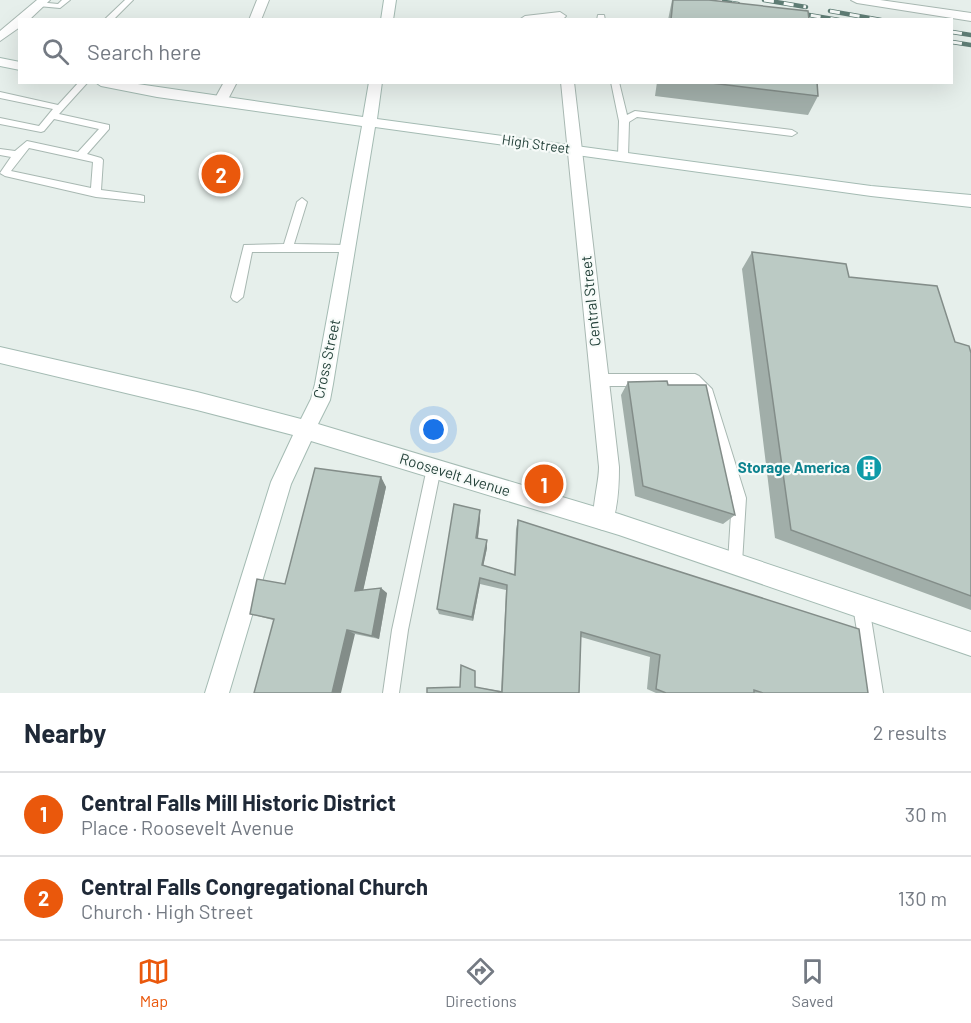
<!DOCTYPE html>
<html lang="en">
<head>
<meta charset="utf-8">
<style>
	body { margin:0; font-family:Barlow,sans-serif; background:#f6f6f7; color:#1f2937 }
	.you { position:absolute; left:434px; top:430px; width:21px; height:21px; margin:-15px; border:4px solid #fff; border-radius:50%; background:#1a73e8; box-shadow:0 0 0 9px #1a73e833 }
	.badge { display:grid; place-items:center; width:39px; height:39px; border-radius:50%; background:#ea580c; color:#fff; font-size:20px; font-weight:700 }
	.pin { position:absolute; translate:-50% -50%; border:3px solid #fff; box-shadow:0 2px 6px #0006 }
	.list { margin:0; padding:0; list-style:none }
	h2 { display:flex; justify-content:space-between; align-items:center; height:78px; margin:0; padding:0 24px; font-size:26px }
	h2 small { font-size:20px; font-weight:400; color:#747a83 }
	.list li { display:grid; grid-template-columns:39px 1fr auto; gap:18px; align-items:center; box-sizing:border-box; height:84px; padding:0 24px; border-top:2px solid #e0e1e3 }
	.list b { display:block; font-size:22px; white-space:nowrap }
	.list p { margin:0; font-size:20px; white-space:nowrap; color:#747a83 }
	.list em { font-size:20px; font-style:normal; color:#747a83 }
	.icon { flex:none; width:33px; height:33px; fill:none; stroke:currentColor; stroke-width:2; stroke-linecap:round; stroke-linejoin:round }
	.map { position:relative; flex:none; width:971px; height:693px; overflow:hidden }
	.search { position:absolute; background:#fff; box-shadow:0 6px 24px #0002; left:18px; right:18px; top:18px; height:66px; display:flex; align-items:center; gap:15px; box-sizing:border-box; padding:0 21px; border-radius:0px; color:#747a83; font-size:22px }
	.sheet { height:246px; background:#fff }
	nav { display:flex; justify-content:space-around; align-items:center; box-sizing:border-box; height:84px; border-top:2px solid #e0e1e3; background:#fff; font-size:16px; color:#747a83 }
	nav a { display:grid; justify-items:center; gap:3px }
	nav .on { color:#ea580c }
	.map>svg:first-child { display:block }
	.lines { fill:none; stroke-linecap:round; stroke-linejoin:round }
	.lane-casing { stroke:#a8b8b2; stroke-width:2 }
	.street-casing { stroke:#a8b8b2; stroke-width:2 }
	.secondary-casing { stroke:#a4bbb3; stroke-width:2 }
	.lane { fill:#fff; fill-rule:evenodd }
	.street { fill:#fff; fill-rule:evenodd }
	.secondary { fill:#fff; fill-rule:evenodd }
	.rail-casing { stroke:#5f7d75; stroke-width:4.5 }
	.rail { stroke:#f7fbf9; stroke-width:3; stroke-dasharray:10; stroke-linecap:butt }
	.wall { fill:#a1aea9 }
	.shaded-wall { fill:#838d89 }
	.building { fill:#bbcac4; stroke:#838d89; stroke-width:1.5 }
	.labels { text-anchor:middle; stroke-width:4.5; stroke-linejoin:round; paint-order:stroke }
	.far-street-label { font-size:14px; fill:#24423a; stroke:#f7fbf9 }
	.street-label { font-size:15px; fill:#24423a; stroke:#f7fbf9 }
	.culture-label { font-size:15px; font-weight:bold; fill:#0d838f; stroke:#f7fbf9; text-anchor:end }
</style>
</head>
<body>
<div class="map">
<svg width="971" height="693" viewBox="0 0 971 693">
	<rect width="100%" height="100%" fill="#e6efeb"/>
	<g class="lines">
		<defs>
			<path id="lane" d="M62 0H70L60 8 38 6 34 4 38 2 58 4Z
				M125 0H133L113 20H104Z
				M598 15H604L605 20H597Z
				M79 82H88L59 114 109 125V129L87 154 101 158 103 160 101 190 140 195 144 196V202L96 197 5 176 0 173 11 157 0 155V149L15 151 27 141 78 152 99 129 54 119 44 131 41 132 0 124V118L39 126 53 109 0 98V92L58 105ZM29 148 93 162 91 188 11 171Z
				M611 82H619L627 115 635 111 792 130 797 133 792 136 637 117 629 122 628 156 623 159 618 156 619 121Z
				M302 198 307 202 294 244 348 245 353 249 352 252H252L243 297 237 302 233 300 231 297 244 245 284 244 297 202Z
				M599 374H695L699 376 712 389 746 498 742 563 740 568 735 570 730 568 728 563 732 498 703 396 692 386H599L595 384 593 380 595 376Z
				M434 461 439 463 441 468 408 630 399 693H383L392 630 427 468 429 463Z
				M861 598 866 601 869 606 883 693H867L853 606 856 601Z"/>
			<path id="street" d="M37 0H50L29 20H20V27L0 41V31Z
				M257 0H269L261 20H249Z
				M851 0H880L971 13V21L857 3Z
				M560 12 566 16 564 18 519 20 525 16Z
				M224 82H237L225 105H215L213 102Z
				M561 82H574L619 467C619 487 618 508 611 527L603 530 595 527C590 512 599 484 599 467Z"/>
			<path id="secondary" d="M384 0H396L393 20H381Z
				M0 58 20 62V70L0 66Z
				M95 82H124L363 117 369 82H382L377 119 871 186 971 195V207L871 196 375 127 333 384 330 400 318 424 619 514 971 632V656L619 535 311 441 291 484 229 693H205L271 482 293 435 197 410 0 363V347L197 392 301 419 311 399 315 384 362 126 157 97 101 86Z"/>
		</defs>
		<use href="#lane" class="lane-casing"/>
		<use href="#street" class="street-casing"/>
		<use href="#secondary" class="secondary-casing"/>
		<use href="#lane" class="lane"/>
		<use href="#street" class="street"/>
		<use href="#secondary" class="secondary"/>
		<defs>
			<path id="rail" d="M712 0 738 4
				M764 0 806 7
				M830 11 881 20
				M791 12 839 20
				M952 32 971 35
				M952 42 971 45"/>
		</defs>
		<use href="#rail" class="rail-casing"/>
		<use href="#rail" class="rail"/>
	</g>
	<path class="wall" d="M672 0H709L809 20H668Z
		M657 82H817L818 96 808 115 655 96Z
		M752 252 849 277 955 342 971 353V610L775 538 742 269Z
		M628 382 735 515 723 524 635 496 621 395Z
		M381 477 386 487 363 590 387 593 379 639 355 634 273 620 250 614 285 584Z
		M480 519 478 538 487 548 483 566 514 575 516 529 518 520 868 693H656L647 689 650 657 581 637 579 693H427L460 687 475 671V687L501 691 506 590 480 584 473 621 439 614 437 609Z"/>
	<path class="shaded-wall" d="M381 477 386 487 362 596 355 591Z
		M480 510V519L477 545 476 538Z
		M487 540V548L482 572V565Z
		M480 578V584L473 621 472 617Z
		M381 588 387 593 379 639 372 636Z
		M347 630 355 634 341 693H332Z"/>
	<path class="building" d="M673 0H709L808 11 809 20H671Z
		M703 82H817L818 96Z
		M752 252 846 264 849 277 937 286 955 342 969 346 971 353V596L791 530Z
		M667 381 668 385H706L735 515 643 486 628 382Z
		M315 468 381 477 355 591 381 588 372 636 347 630 332 693H254L274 619 250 614 257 579 285 584Z
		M454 504 480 510 476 538 487 540 482 565 515 575 518 520 859 629 868 693H763L754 690V693H666L656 689 660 655 581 632 579 693H427V688L460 687 461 665 475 671V687L502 692 507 585 480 578 472 617 437 609Z"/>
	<defs>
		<symbol id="building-disc" viewBox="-11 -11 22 22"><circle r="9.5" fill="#0f9aa8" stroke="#f7fbf9"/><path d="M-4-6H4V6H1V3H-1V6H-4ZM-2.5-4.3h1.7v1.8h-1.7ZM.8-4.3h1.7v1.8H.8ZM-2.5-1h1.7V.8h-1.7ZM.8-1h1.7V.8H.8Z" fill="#fff"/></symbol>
	</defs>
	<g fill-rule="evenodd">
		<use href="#building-disc" x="854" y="453" width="30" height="30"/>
	</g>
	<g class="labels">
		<g class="far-street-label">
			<text transform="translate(536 144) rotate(8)" y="5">High Street</text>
		</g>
		<g class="street-label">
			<text transform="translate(591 301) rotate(-96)" y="5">Central Street</text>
			<text transform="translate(327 359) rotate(-78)" y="5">Cross Street</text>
			<text transform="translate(455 475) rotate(17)" y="5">Roosevelt Avenue</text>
		</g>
		<g class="culture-label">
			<text x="850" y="473">Storage America</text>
		</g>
	</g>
</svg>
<div class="you"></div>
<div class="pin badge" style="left:544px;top:484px">1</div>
<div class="pin badge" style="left:221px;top:174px">2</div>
<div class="search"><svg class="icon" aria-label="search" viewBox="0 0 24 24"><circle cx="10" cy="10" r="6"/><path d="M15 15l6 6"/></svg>Search here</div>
</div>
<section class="sheet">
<h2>Nearby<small>2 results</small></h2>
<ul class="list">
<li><span class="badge">1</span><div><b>Central Falls Mill Historic District</b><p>Place · Roosevelt Avenue</p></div><em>30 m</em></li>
<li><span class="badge">2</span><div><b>Central Falls Congregational Church</b><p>Church · High Street</p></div><em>130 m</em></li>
</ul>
</section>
<nav>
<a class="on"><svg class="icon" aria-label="map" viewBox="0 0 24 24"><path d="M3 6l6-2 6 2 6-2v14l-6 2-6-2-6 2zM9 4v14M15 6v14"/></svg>Map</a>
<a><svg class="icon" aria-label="directions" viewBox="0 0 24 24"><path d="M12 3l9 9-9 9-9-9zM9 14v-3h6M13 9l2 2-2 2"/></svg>Directions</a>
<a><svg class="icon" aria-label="saved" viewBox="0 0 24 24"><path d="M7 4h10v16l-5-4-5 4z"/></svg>Saved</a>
</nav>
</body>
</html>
